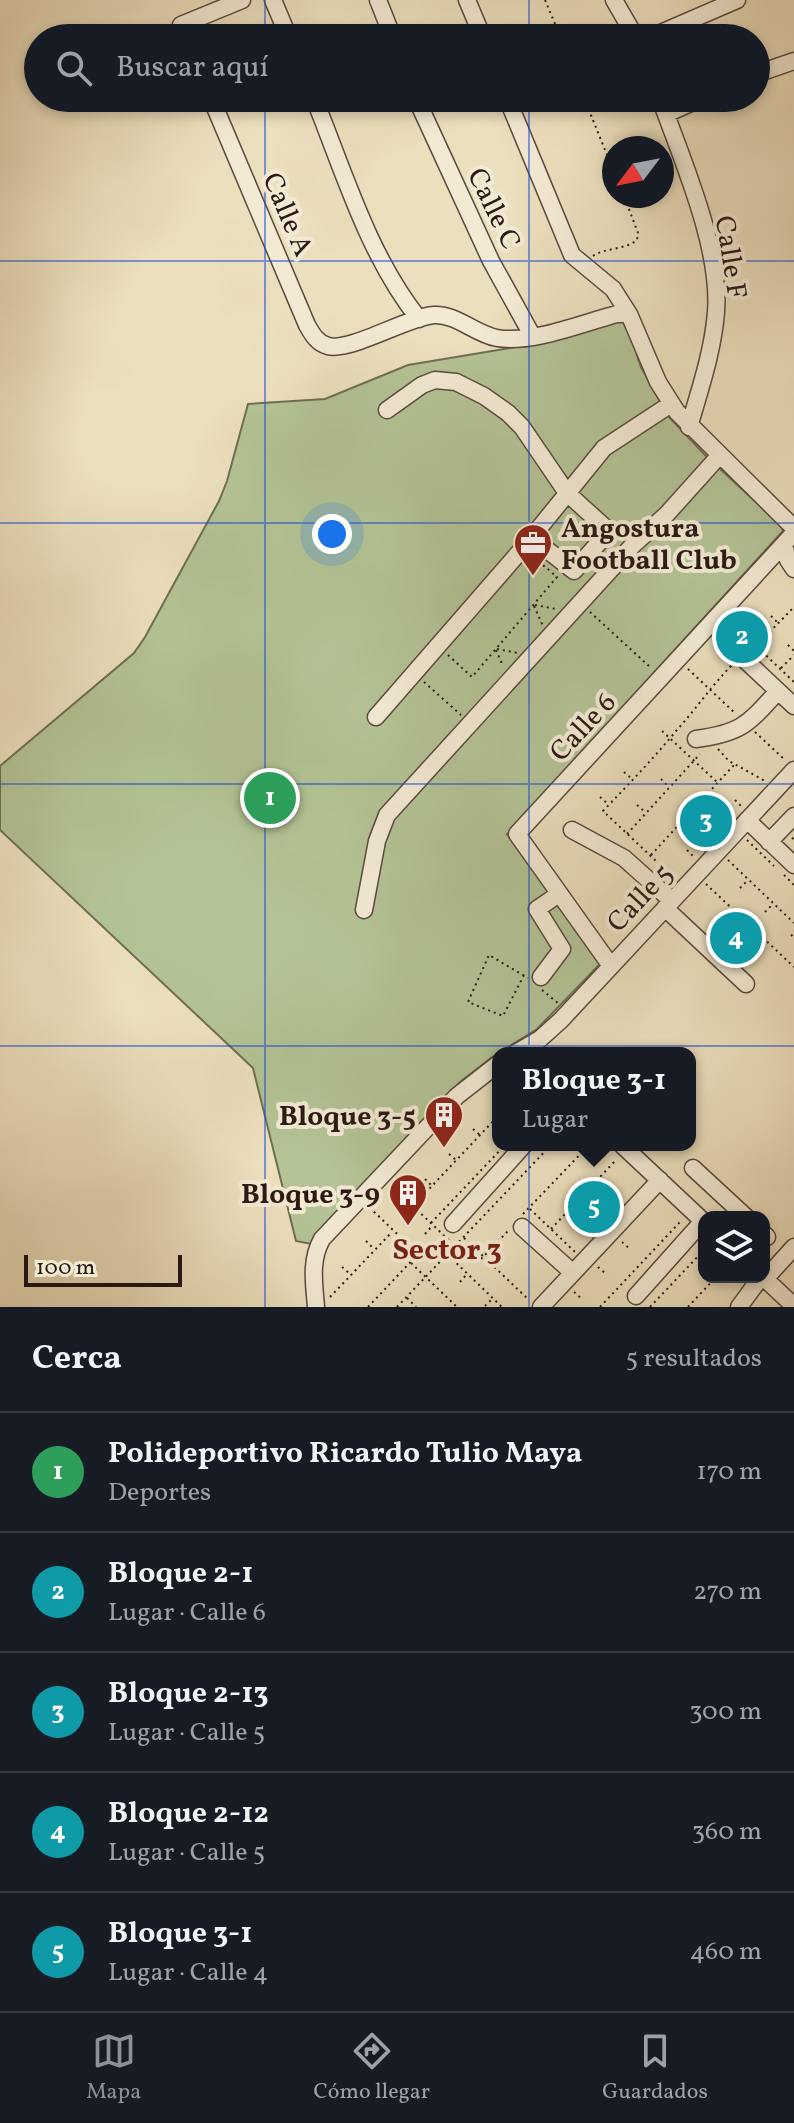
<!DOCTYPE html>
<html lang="es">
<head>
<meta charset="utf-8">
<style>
	body { margin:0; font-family:Vollkorn,serif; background:#20242c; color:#f1f3f6 }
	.controls { position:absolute; right:24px; bottom:24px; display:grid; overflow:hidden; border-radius:16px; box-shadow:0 4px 12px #0003 }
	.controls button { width:72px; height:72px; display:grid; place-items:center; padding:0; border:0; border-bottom:2px solid #363941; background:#171b24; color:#f1f3f6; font:40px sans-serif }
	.compass { position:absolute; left:602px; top:136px; width:72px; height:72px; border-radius:50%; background:#171b24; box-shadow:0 4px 12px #0003; rotate:238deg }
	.scale { position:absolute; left:24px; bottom:20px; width:158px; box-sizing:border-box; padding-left:8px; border:4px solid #2a1913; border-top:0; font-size:22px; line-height:28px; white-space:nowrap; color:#2a1913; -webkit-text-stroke:6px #f3ead4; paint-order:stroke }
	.you { position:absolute; left:332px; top:534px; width:28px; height:28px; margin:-20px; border:6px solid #fff; border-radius:50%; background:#1a73e8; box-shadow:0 0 0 12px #1a73e833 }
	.badge { display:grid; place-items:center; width:52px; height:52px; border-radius:50%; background:#8c9099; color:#fff; font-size:26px; font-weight:700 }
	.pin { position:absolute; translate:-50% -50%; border:4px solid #fff; box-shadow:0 2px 8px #0006 }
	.popup { position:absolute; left:492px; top:1047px; width:204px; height:104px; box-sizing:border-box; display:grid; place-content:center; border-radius:16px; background:#171b24; filter:drop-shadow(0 2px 6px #0005); font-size:26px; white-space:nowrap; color:#9ea1a6 }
	.popup b { font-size:30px; color:#f1f3f6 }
	.popup::after { content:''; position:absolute; left:50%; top:100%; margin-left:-16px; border:16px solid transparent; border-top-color:#171b24 }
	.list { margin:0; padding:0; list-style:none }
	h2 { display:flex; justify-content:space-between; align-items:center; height:104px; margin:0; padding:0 32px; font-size:34px }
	h2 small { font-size:26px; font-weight:400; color:#9ea1a6 }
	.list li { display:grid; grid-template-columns:52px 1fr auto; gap:24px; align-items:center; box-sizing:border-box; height:120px; padding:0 32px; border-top:2px solid #363941 }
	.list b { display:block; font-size:30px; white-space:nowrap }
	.list p { margin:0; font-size:26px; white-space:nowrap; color:#9ea1a6 }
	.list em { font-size:26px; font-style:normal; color:#9ea1a6 }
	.icon { flex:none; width:44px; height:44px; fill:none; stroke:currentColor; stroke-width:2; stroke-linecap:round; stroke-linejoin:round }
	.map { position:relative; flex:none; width:794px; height:1307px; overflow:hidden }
	.search { position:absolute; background:#171b24; box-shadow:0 4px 12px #0003; left:24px; right:24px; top:24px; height:88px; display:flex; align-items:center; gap:20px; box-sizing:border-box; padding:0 28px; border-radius:44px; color:#9ea1a6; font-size:30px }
	.sheet { height:704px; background:#171b24 }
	nav { display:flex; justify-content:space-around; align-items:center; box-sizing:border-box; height:112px; border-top:2px solid #363941; background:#171b24; font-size:22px; color:#9ea1a6 }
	nav a { display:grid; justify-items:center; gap:4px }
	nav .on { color:#8c9099 }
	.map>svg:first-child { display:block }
	.green { fill:#b3c395; stroke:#6e6e54; stroke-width:2 }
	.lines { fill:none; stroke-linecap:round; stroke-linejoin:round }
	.minor-casing { stroke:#5a4a3e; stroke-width:19 }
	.path { stroke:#2a1913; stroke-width:2; stroke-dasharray:2 4; stroke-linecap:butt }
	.minor { stroke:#f3ead4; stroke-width:16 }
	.grid { fill:none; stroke:#1d4ed8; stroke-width:2; stroke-opacity:0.55 }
	.labels { text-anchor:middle; stroke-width:8; stroke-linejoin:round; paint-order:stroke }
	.street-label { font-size:28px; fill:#2a1913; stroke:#f3ead4 }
	.poi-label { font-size:28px; font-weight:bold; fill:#2a1913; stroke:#f3ead4; text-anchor:end }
	.neighbourhood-label { font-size:30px; font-weight:bold; fill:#7a1f14; stroke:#f3ead4 }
</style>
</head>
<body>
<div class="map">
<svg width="794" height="1307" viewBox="0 0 794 1307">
	<rect width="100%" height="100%" fill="#ecdfbd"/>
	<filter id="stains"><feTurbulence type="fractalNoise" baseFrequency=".0025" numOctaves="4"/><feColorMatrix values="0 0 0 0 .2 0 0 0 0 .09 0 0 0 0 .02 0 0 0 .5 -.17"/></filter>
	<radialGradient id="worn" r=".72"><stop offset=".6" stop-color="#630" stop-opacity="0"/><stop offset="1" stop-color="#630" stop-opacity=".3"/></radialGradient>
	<path class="green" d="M625 319 641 367 668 416 706 456 781 525 783 531 507 834 600 964 537 1029 491 1058 460 1082 311 1244 296 1241 253 1068 0 830V766L134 653 145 637 219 501 227 481 248 404 325 399 408 365 516 347Z"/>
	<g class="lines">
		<defs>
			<path id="minor" d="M273 0 289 38
				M378 0 393 38
				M467 0 483 38
				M614 0 636 38
				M186 38 181 25 242 0
				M649 38 737 0
				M756 74 794 61
				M211 98 307 325C312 334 317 343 328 346 351 352 407 317 434 315 457 314 475 334 497 338 532 344 582 323 617 314H629L658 382 677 412 794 528
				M314 98C344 172 369 257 419 319
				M416 98 491 261 533 337
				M507 98 572 255 613 289 629 314
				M660 98C682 160 721 247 716 312 713 351 700 389 689 427
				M666 114 702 98
				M387 410 422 385 435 380 456 382 484 396 508 413 522 427 567 493 609 531 574 571 532 538
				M784 544 788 560 794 569
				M744 659 794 706
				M376 717 523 548 604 448 671 404
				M696 739C742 733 748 724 778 691
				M747 820 794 865
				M572 830 624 858 672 901
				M769 842 794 816
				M665 908 746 984
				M364 910 377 841 387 815 633 545 666 515 719 456
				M611 966 517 834 794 533
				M541 977 562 949 537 909 559 894
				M516 1053 540 1039 561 1020 794 770
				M622 1145 704 1222
				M693 1168 746 1217
				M453 1224 524 1145
				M522 1227 573 1273
				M764 1234 767 1237
				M763 1277 794 1306
				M765 1279 794 1247
				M636 1296 703 1221
				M316 1307C314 1283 310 1260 322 1239L457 1096 498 1064
				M541 1307 660 1180
				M739 1307 761 1277"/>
		</defs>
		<use href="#minor" class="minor-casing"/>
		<path class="path" d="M545 0 561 38
			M584 98 614 172
			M593 256C607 247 625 250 637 240L638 233 624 196
			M535 605 556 609
			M534 606 543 626
			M590 612 650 667
			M771 616 778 623
			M757 645 794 607
			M788 645 794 651
			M749 647 753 643 794 682
			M497 649 518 653
			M496 650 503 666
			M448 655 472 677 557 577 543 565
			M781 668 794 655
			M688 669 736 714
			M424 682 461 715
			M662 731 717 782
			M755 732 785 760
			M718 749 729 761 765 781
			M624 772 632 779
			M661 779 669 787
			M600 797 608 804
			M735 800 743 808
			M637 805 645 812
			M711 825 719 833
			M627 834 700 754
			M792 839 794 837
			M747 840 774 866
			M687 850 695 858
			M651 855 734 765
			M728 860 794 923
			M784 875 794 885
			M673 877 603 811C628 785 653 759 676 731 696 709 712 685 733 664
			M706 884 794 967
			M740 888 748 880
			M765 912 773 904
			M791 936 794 933
			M524 975 503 1016 468 1002 489 955 528 978
			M542 990 559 1004
			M473 1129 480 1135
			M556 1145 557 1146
			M449 1154 456 1160
			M425 1179 432 1186
			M391 1185 455 1246
			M611 1199 619 1206
			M413 1206 498 1116
			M530 1209 575 1252
			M399 1210 407 1202
			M523 1214 589 1145
			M431 1223 505 1145
			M587 1224 595 1231
			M551 1229 616 1160
			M425 1234 432 1226
			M464 1238 529 1300
			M366 1241 374 1249
			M622 1242 630 1249
			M448 1255 502 1307
			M481 1259 508 1231
			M411 1263 457 1307
			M342 1267 350 1274
			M598 1267 606 1274
			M460 1282 467 1274
			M574 1292 582 1299
			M330 1297 392 1232
			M407 1298 416 1307
			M485 1306 493 1298
			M368 1307 418 1254 369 1207
			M397 1307 551 1145
			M600 1307 681 1221
			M650 1307 704 1250
			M688 1307 716 1277"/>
		<use href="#minor" class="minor"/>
	</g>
	<path class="grid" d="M265 0V38M529 0V38M265 98V1307M529 98V1307M0 261H794M0 523H794M0 784H794M0 1046H794"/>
	<defs>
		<symbol id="office-pin" viewBox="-11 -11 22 30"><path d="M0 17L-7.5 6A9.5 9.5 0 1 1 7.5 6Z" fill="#8f2418" stroke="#f3ead4"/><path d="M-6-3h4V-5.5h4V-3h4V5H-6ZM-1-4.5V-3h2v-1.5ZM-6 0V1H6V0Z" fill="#fff"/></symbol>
		<symbol id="building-pin" viewBox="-11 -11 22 30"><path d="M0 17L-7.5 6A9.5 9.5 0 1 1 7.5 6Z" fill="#8f2418" stroke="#f3ead4"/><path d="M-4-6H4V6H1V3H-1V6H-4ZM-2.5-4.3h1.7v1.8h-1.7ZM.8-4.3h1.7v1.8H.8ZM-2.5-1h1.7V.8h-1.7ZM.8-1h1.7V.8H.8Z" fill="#fff"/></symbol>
	</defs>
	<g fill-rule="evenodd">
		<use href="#office-pin" x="511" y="521" width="44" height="60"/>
		<use href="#building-pin" x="422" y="1093" width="44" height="60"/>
		<use href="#building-pin" x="386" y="1171" width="44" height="60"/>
	</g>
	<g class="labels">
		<g class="street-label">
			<text transform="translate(495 208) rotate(64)" y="10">Calle C</text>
			<text transform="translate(289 214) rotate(67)" y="10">Calle A</text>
			<text transform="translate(732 257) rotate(81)" y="10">Calle F</text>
			<text transform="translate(582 726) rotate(-47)" y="10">Calle 6</text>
			<text transform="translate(639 897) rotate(-47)" y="10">Calle 5</text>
		</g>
		<g class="poi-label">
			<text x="561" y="537" text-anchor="start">Angostura<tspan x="561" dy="32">Football Club</tspan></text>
			<text x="416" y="1125">Bloque 3-5</text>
			<text x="380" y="1203">Bloque 3-9</text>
		</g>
		<g class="neighbourhood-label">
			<text x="447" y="1259">Sector 3</text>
		</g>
	</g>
	<rect width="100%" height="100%" filter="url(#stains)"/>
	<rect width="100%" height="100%" fill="url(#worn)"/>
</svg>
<div class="controls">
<button><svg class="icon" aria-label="layers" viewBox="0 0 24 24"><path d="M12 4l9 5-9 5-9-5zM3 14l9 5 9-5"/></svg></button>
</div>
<svg class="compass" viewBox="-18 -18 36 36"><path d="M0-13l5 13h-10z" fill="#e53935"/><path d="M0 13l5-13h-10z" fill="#9ea1a6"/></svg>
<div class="scale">100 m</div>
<div class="you"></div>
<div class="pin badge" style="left:270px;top:798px;background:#2e9e5b">1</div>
<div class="pin badge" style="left:742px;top:637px;background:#0f9aa8">2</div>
<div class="pin badge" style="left:706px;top:821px;background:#0f9aa8">3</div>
<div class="pin badge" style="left:736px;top:938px;background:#0f9aa8">4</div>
<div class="pin badge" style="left:594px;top:1207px;background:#0f9aa8">5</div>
<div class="popup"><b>Bloque 3-1</b>Lugar</div>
<div class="search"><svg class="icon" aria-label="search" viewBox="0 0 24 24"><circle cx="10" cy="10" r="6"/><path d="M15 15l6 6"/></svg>Buscar aquí</div>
</div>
<section class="sheet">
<h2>Cerca<small>5 resultados</small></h2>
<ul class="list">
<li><span class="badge" style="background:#2e9e5b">1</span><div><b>Polideportivo Ricardo Tulio Maya</b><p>Deportes</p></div><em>170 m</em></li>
<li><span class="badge" style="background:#0f9aa8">2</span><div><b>Bloque 2-1</b><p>Lugar · Calle 6</p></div><em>270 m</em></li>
<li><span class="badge" style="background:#0f9aa8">3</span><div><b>Bloque 2-13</b><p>Lugar · Calle 5</p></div><em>300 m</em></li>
<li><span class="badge" style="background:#0f9aa8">4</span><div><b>Bloque 2-12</b><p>Lugar · Calle 5</p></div><em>360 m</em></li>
<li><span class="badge" style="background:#0f9aa8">5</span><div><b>Bloque 3-1</b><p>Lugar · Calle 4</p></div><em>460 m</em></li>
</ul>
</section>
<nav>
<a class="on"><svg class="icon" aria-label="map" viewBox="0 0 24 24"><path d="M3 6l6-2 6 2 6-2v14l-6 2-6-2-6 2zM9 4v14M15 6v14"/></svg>Mapa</a>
<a><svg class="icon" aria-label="directions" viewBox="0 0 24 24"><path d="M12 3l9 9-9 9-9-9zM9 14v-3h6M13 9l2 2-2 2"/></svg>Cómo llegar</a>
<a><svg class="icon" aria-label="saved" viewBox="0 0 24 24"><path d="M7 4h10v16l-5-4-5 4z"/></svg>Guardados</a>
</nav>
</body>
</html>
